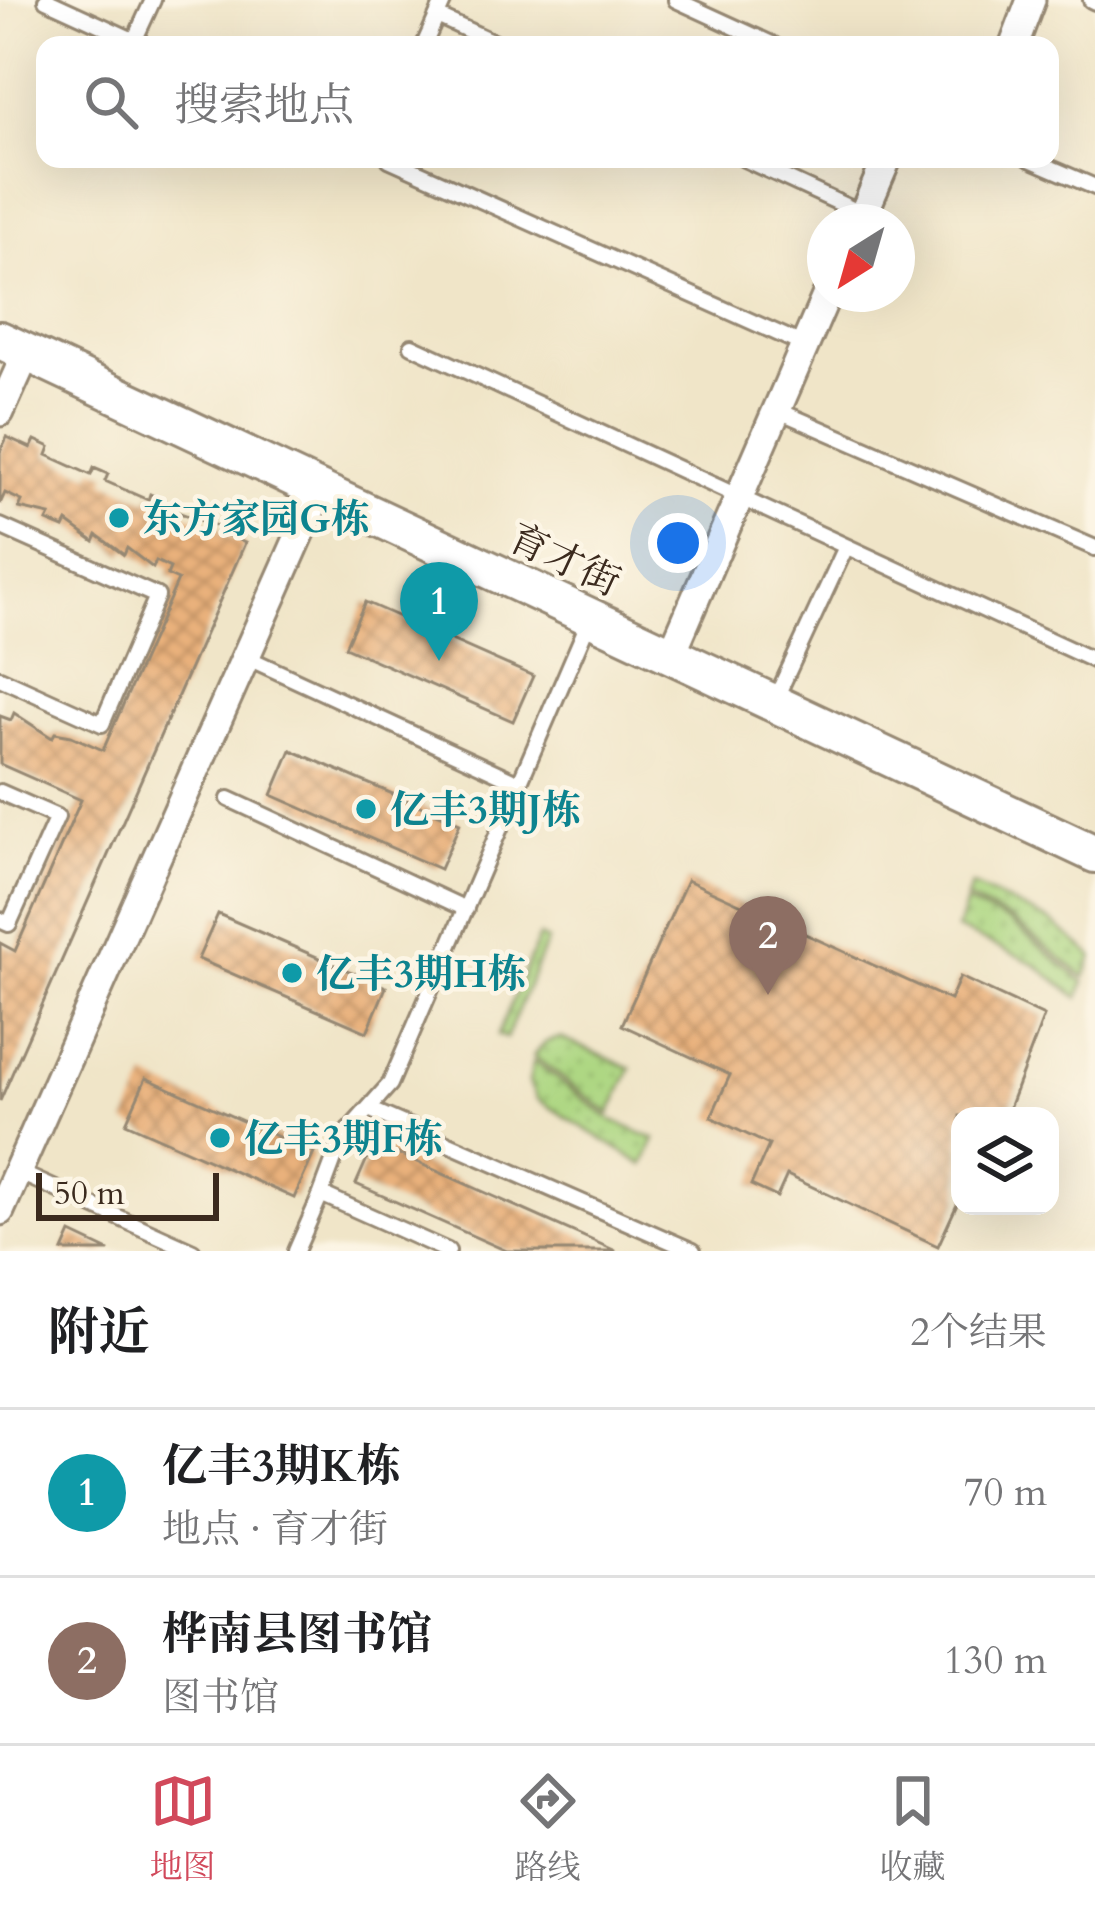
<!DOCTYPE html>
<html lang="zh">
<head>
<meta charset="utf-8">
<style>
	body { margin:0; font-family:Cardo,"Noto Serif SC",serif; background:#f2f2f2; color:#202124 }
	.controls { position:absolute; right:36px; bottom:36px; display:grid; overflow:hidden; border-radius:24px; box-shadow:0 12px 48px #0002 }
	.controls button { width:108px; height:108px; display:grid; place-items:center; padding:0; border:0; border-bottom:3px solid #e0e0e0; background:#fff; color:#202124; font:60px sans-serif }
	.compass { position:absolute; left:807px; top:204px; width:108px; height:108px; border-radius:50%; background:#fff; box-shadow:0 12px 48px #0002; rotate:217deg }
	.scale { position:absolute; left:36px; bottom:30px; width:183px; box-sizing:border-box; padding-left:12px; border:6px solid #3b2a1e; border-top:0; font-size:33px; line-height:42px; white-space:nowrap; color:#3b2a1e; -webkit-text-stroke:9px #fcf5e5; paint-order:stroke }
	.you { position:absolute; left:678px; top:543px; width:42px; height:42px; margin:-30px; border:9px solid #fff; border-radius:50%; background:#1a73e8; box-shadow:0 0 0 18px #1a73e833 }
	.badge { display:grid; place-items:center; width:78px; height:78px; border-radius:50%; background:#d1495b; color:#fff; font-size:39px; font-weight:700 }
	.pin { position:absolute; translate:-50% -99px; filter:drop-shadow(0 3px 6px #0008) }
	.pin::after { content:''; position:absolute; top:63px; width:42px; height:36px; background:inherit; clip-path:polygon(0 0,100% 0,50% 100%) }
	.list { margin:0; padding:0; list-style:none }
	h2 { display:flex; justify-content:space-between; align-items:center; height:156px; margin:0; padding:0 48px; font-size:51px }
	h2 small { font-size:39px; font-weight:400; color:#757577 }
	.list li { display:grid; grid-template-columns:78px 1fr auto; gap:36px; align-items:center; box-sizing:border-box; height:168px; padding:0 48px; border-top:3px solid #e0e0e0 }
	.list b { display:block; font-size:45px; white-space:nowrap }
	.list p { margin:0; font-size:39px; white-space:nowrap; color:#757577 }
	.list em { font-size:39px; font-style:normal; color:#757577 }
	.icon { flex:none; width:66px; height:66px; fill:none; stroke:currentColor; stroke-width:2; stroke-linecap:round; stroke-linejoin:round }
	.map { position:relative; flex:none; width:1095px; height:1251px; overflow:hidden }
	.search { position:absolute; background:#fff; box-shadow:0 12px 48px #0002; left:36px; right:36px; top:36px; height:132px; display:flex; align-items:center; gap:30px; box-sizing:border-box; padding:0 42px; border-radius:24px; color:#757577; font-size:45px }
	.sheet { height:492px; background:#fff }
	nav { display:flex; justify-content:space-around; align-items:center; box-sizing:border-box; height:168px; border-top:3px solid #e0e0e0; background:#fff; font-size:33px; color:#757577 }
	nav a { display:grid; justify-items:center; gap:6px }
	nav .on { color:#d1495b }
	.map>svg:first-child { display:block }
	.garden { fill:url(#garden-dots); stroke:#748050; stroke-width:3 }
	.building { fill:url(#building-cross-hatch) }
	.lines { fill:none; stroke-linecap:round; stroke-linejoin:round }
	.lane-casing { stroke:#968873; stroke-width:20 }
	.street-casing { stroke:#968873; stroke-width:33 }
	.secondary-casing { stroke:#968873; stroke-width:42 }
	.lane { stroke:#fff; stroke-width:14 }
	.street { stroke:#fff; stroke-width:27 }
	.secondary { stroke:#fff; stroke-width:36 }
	.culture-dot { fill:#0f9aa8; stroke:#fcf5e5; stroke-width:4.5 }
	.labels { text-anchor:middle; stroke-width:9; stroke-linejoin:round; paint-order:stroke }
	.culture-label { font-size:39px; font-weight:bold; fill:#0d838f; stroke:#fcf5e5; text-anchor:start }
	.street-label { font-size:39px; fill:#3b2a1e; stroke:#fcf5e5 }
</style>
</head>
<body>
<div class="map">
<svg width="1095" height="1251" viewBox="0 0 1095 1251">
	<defs>
		<pattern id="garden-dots" width="8" height="8" patternUnits="userSpaceOnUse" patternTransform="scale(3)"><rect width="8" height="8" fill="#aed783"/><path d="M2 2h.1M6 6h.1" fill="none" stroke="#97b971" stroke-width="1.8" stroke-linecap="round"/></pattern>
		<pattern id="building-cross-hatch" width="8" height="8" patternUnits="userSpaceOnUse" patternTransform="scale(3)"><rect width="8" height="8" fill="#e9b17b"/><path d="M0 0l8 8M0 8l8-8" fill="none" stroke="#be9064"/></pattern>
	</defs>
	<rect width="100%" height="100%" fill="#fcf5e5"/>
	<filter id="ink" filterUnits="userSpaceOnUse"><feTurbulence type="fractalNoise" baseFrequency=".00833" numOctaves="2"/><feDisplacementMap in="SourceGraphic" scale="24" xChannelSelector="R" yChannelSelector="G"/><feConvolveMatrix kernelMatrix="1 2 1 2 8 2 1 2 1" color-interpolation-filters="sRGB"/></filter>
	<filter id="wash" filterUnits="userSpaceOnUse"><feTurbulence type="fractalNoise" baseFrequency=".004" numOctaves="4" result="noise"/><feDisplacementMap in="SourceGraphic" scale="48" xChannelSelector="R" yChannelSelector="G"/><feGaussianBlur stdDeviation="2.7" result="paint"/><feColorMatrix in="noise" values="0 0 0 0 0 0 0 0 0 0 0 0 0 0 0 0 0 1.4 0 .05"/><feComposite in="paint" operator="in"/></filter>
	<g filter="url(#wash)">
		<rect width="100%" height="100%" fill="#f0e5c8"/>
		<path class="garden" d="M971 885 1052 922 1093 956 1085 977 1012 920 967 899Z
			M966 903 1010 922 1084 982 1079 998 1033 963 957 929Z
			M539 937 547 941 506 1038 498 1035Z
			M560 1038 631 1068 610 1114 533 1056 546 1042Z
			M533 1061 613 1121 655 1139 644 1165 537 1099 529 1083Z"/>
		<g id="blocks">
			<path class="building" d="M7 437 31 448 35 440 50 447 47 455 91 475 94 468 108 474 105 481 148 500 150 494 168 502 166 508 222 528 220 532 245 543 0 1101V943L15 951 81 800 0 764V716L11 720 14 713 52 738 55 733 71 736 103 750 178 580 167 575 170 568 156 561 153 568 127 548 124 555 97 535 94 542 67 522 64 528 47 521 50 515 19 508 22 501 5 493 0 504V452Z
				M365 602 533 676 513 721 345 647Z
				M291 750 460 823 440 869 272 795Z
				M687 880 950 1000 960 977 1044 1016 1006 1116H960V1198L938 1246 787 1175 777 1197 751 1185 769 1145 711 1117 730 1075 622 1025Z
				M218 914 386 987 367 1032 198 959Z
				M146 1078 314 1153 294 1198 126 1123Z
				M374 1143 616 1251H507L356 1184Z
				M71 1233 109 1251H63Z"/>
		</g>
	</g>
	<g filter="url(#ink)">
		<use href="#blocks" fill-opacity="0" stroke="#968873" stroke-width="3"/>
		<g class="lines">
			<defs>
				<path id="lane" d="M46 0 144 45
					M676 0 774 45
					M1091 0 1095 2
					M437 16 500 45
					M134 41 153 0
					M424 45 444 0
					M389 159 804 345
					M744 159 863 214
					M1030 159 1095 187
					M412 346 1095 661
					M777 410 1095 548
					M0 526 157 596 102 724 0 678
					M246 657 519 783
					M774 702 845 549
					M0 792 57 817 9 924 0 920
					M229 799 466 909
					M369 1109 693 1251
					M18 1172 193 1251
					M296 1251 321 1194
					M448 1251 321 1194 342 1138 390 1084 589 621"/>
				<path id="street" d="M1014 45 1031 0
					M860 222 887 159
					M0 412 27 352
					M671 655 827 294
					M0 1211 320 489"/>
				<path id="secondary" d="M0 340 1095 854"/>
			</defs>
			<use href="#lane" class="lane-casing"/>
			<use href="#street" class="street-casing"/>
			<use href="#secondary" class="secondary-casing"/>
			<use href="#lane" class="lane"/>
			<use href="#street" class="street"/>
			<use href="#secondary" class="secondary"/>
		</g>
	</g>
	<g class="culture-dot">
		<circle cx="119" cy="518" r="12"/>
		<circle cx="366" cy="809" r="12"/>
		<circle cx="292" cy="973" r="12"/>
		<circle cx="220" cy="1138" r="12"/>
	</g>
	<g class="labels">
		<g class="culture-label">
			<text x="143" y="532">东方家园G栋</text>
			<text x="390" y="823">亿丰3期J栋</text>
			<text x="316" y="987">亿丰3期H栋</text>
			<text x="244" y="1152">亿丰3期F栋</text>
		</g>
		<g class="street-label">
			<text transform="translate(565 559) rotate(25)" y="14">育才街</text>
		</g>
	</g>
</svg>
<div class="controls">
<button><svg class="icon" aria-label="layers" viewBox="0 0 24 24"><path d="M12 4l9 5-9 5-9-5zM3 14l9 5 9-5"/></svg></button>
</div>
<svg class="compass" viewBox="-18 -18 36 36"><path d="M0-13l5 13h-10z" fill="#e53935"/><path d="M0 13l5-13h-10z" fill="#757577"/></svg>
<div class="scale">50 m</div>
<div class="you"></div>
<div class="pin badge" style="left:439px;top:661px;background:#0f9aa8">1</div>
<div class="pin badge" style="left:768px;top:995px;background:#8d6e63">2</div>
<div class="search"><svg class="icon" aria-label="search" viewBox="0 0 24 24"><circle cx="10" cy="10" r="6"/><path d="M15 15l6 6"/></svg>搜索地点</div>
</div>
<section class="sheet">
<h2>附近<small>2个结果</small></h2>
<ul class="list">
<li><span class="badge" style="background:#0f9aa8">1</span><div><b>亿丰3期K栋</b><p>地点 · 育才街</p></div><em>70 m</em></li>
<li><span class="badge" style="background:#8d6e63">2</span><div><b>桦南县图书馆</b><p>图书馆</p></div><em>130 m</em></li>
</ul>
</section>
<nav>
<a class="on"><svg class="icon" aria-label="map" viewBox="0 0 24 24"><path d="M3 6l6-2 6 2 6-2v14l-6 2-6-2-6 2zM9 4v14M15 6v14"/></svg>地图</a>
<a><svg class="icon" aria-label="directions" viewBox="0 0 24 24"><path d="M12 3l9 9-9 9-9-9zM9 14v-3h6M13 9l2 2-2 2"/></svg>路线</a>
<a><svg class="icon" aria-label="saved" viewBox="0 0 24 24"><path d="M7 4h10v16l-5-4-5 4z"/></svg>收藏</a>
</nav>
</body>
</html>
